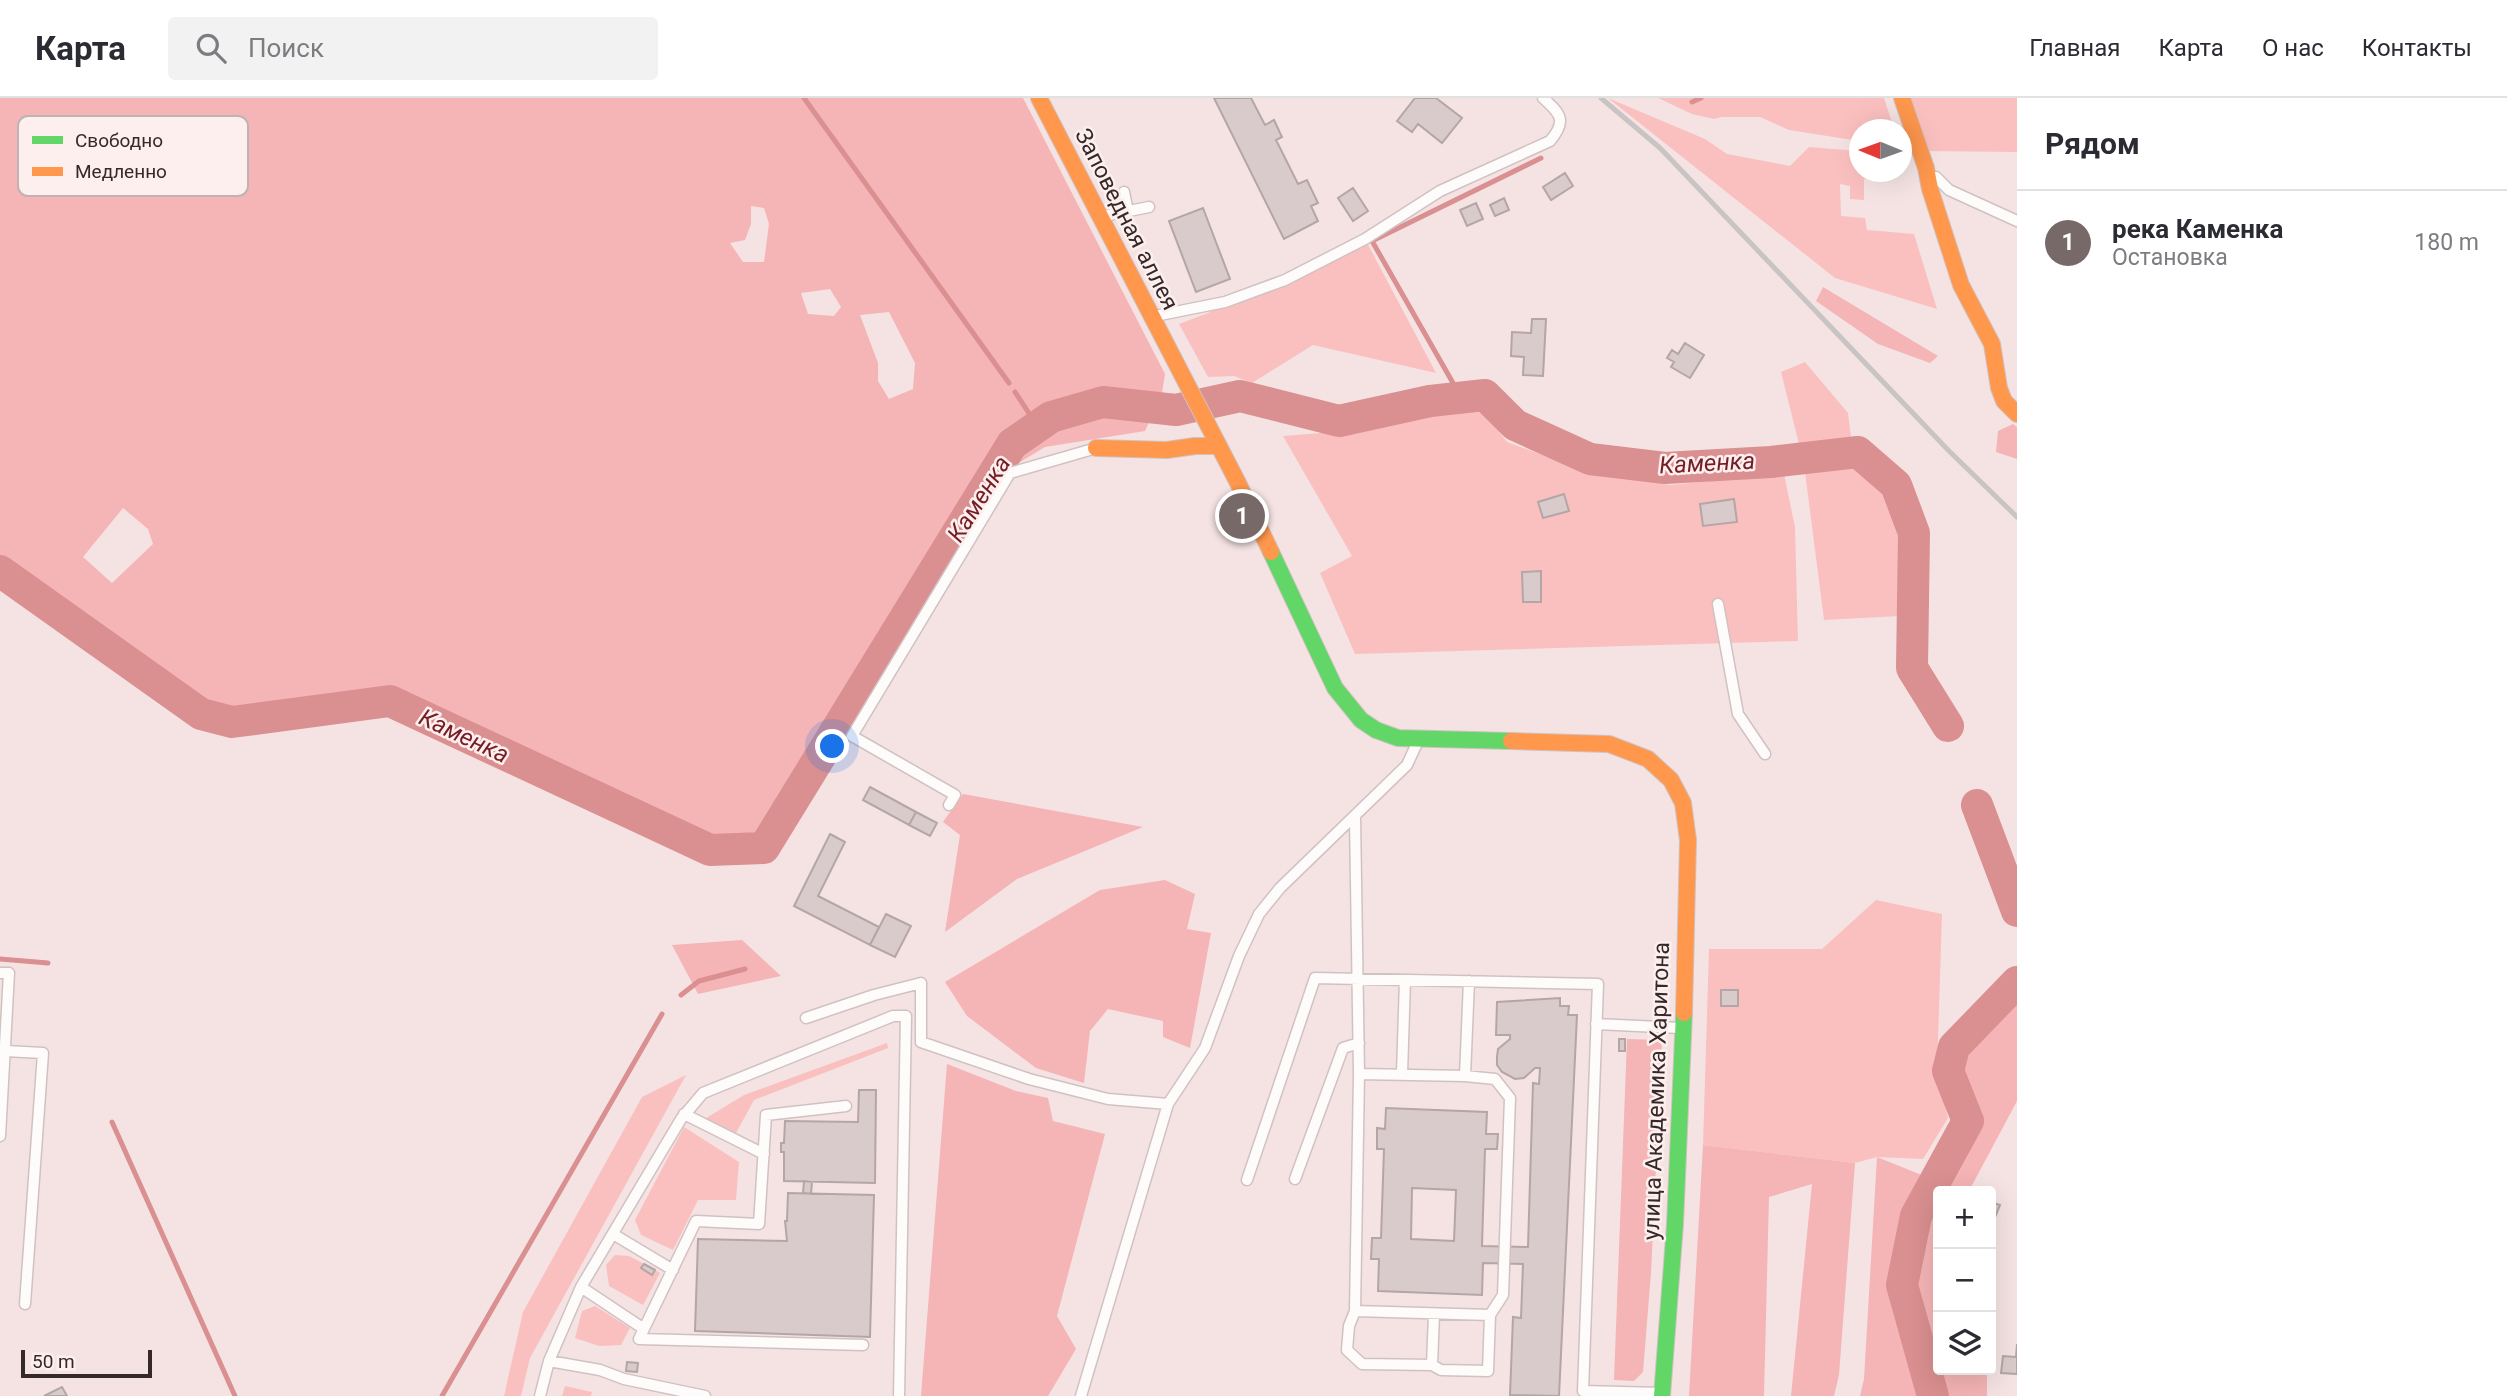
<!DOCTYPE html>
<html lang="ru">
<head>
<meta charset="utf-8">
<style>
	body { margin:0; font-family:Roboto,sans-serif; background:#f2f2f3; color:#2b2b33 }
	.controls { position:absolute; right:21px; bottom:21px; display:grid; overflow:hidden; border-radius:7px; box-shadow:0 7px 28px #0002 }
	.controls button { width:63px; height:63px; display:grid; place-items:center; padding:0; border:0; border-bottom:2px solid #e1e1e2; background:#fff; color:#2b2b33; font:35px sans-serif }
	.compass { position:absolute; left:1849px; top:21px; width:63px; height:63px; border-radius:50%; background:#fff; box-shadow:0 7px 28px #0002; rotate:271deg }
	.scale { position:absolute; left:21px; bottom:18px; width:131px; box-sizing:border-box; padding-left:7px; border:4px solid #352828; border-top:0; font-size:19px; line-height:24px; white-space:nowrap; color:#352828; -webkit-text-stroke:5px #fcefee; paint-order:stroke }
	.you { position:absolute; left:833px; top:649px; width:24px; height:24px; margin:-18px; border:5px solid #fff; border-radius:50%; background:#1a73e8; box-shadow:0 0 0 10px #1a73e833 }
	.badge { display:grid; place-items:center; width:46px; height:46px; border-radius:50%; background:#786969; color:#fff; font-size:23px; font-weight:700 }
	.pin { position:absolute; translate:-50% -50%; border:4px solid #fff; box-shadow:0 2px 7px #0006 }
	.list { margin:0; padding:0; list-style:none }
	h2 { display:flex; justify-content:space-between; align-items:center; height:91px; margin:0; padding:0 28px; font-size:30px }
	h2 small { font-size:23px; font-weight:400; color:#7c7c81 }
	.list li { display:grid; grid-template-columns:46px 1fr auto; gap:21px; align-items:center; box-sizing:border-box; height:105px; padding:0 28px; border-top:2px solid #e1e1e2 }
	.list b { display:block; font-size:26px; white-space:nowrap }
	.list p { margin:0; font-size:23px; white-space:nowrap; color:#7c7c81 }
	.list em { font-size:23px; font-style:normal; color:#7c7c81 }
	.icon { flex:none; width:38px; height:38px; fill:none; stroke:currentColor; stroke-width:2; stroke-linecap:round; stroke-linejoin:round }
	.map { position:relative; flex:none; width:2017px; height:1298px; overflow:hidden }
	header { display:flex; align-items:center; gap:42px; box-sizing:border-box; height:98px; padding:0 35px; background:#fff; border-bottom:2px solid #e1e1e2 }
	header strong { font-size:33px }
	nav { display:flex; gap:38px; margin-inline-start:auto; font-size:24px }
	.search { width:490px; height:63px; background:#f2f2f3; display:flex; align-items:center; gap:18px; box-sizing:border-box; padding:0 24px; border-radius:7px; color:#7c7c81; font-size:26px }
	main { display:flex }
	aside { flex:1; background:#fff }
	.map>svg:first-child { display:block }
	.green { fill:#fac0bf }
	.forest { fill:#f5b4b5; fill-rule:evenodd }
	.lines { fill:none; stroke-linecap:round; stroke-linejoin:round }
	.stream { stroke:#da8f90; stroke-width:5 }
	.river { stroke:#da8f90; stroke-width:32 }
	.building { fill:#d9cbcb; stroke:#b4a6a6; stroke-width:2; fill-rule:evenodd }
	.lane-casing { stroke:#d0c2c2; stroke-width:13 }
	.fast-casing { stroke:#d0c2c2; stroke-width:18 }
	.slow-casing { stroke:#d0c2c2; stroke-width:18 }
	.lane { stroke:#fefbfb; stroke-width:10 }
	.fast { stroke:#63d668; stroke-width:16 }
	.slow { stroke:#ff974d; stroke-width:16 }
	.rail { stroke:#c8c4c4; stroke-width:5 }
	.labels { text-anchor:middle; stroke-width:5; stroke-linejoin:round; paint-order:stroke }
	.street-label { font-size:23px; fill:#352828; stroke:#fcefee }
	.water-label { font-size:24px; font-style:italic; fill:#761c25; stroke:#fcefee }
	.key { fill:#fcefee; stroke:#c0b3b3; stroke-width:2 }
	.key-label { font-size:19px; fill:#352828 }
</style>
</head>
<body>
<header>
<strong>Карта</strong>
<div class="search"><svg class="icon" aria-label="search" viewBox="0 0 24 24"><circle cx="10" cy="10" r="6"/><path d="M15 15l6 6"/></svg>Поиск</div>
<nav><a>Главная</a><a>Карта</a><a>О нас</a><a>Контакты</a></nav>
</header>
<main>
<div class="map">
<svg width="2017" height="1298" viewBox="0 0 2017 1298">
	<rect width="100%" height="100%" fill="#f5e3e3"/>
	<path class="green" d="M1608 0 1705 41 1727 56 1790 68 1809 49 1859 53 1860 74H1892L1864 81V102L1850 101V88L1840 86 1841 118 1865 120 1867 132 1914 136 1937 211 1835 180Z
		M1658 0H1884L1894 31 1860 32 1859 43 1789 32 1760 19H1722L1714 21 1692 16Z
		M1902 0H2017V54L1919 53Z
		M1365 141 1436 275 1313 247 1252 285 1234 278 1208 279 1179 226 1208 215 1225 204Z
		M1805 264 1848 315 1853 356 1890 386 1908 434V482L1900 518 1824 522 1804 366 1781 274Z
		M1480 310 1507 344 1584 372 1670 387 1784 376 1795 429 1798 543 1355 556 1320 475 1352 458 1283 338 1335 334 1435 313Z
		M1876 802 1942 816 1937 973 1948 1020 1923 1061 1877 1059 1855 1065 1703 1047 1709 851H1822Z
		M887 945 888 950 754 1002 735 1037 703 1022 744 997Z
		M686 977 530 1260 521 1298H504L523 1214 642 999Z
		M684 1029 739 1064 736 1102H698L673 1152 641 1137 635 1122Z
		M615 1157 629 1158 644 1166 642 1171 652 1177 655 1172 660 1175 643 1207 609 1188 606 1167Z
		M595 1208 630 1230 621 1247 599 1248 575 1240 582 1213Z
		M565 1288 592 1294 591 1298H562Z"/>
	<path class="forest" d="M0 0H1023L1165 276 1162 295 1145 333 1045 349 1007 372 769 748 714 741 393 592 213 614 0 462ZM751 108 764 110 769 126 764 164H743L730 145 745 142 751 126ZM830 191 841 209 834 218 808 216 801 195ZM889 214 915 265 913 291 889 301 878 283V265L860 217ZM123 410 148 431 153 446 112 485 83 459Z
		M1823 189 1938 258 1930 265 1878 246 1816 203Z
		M2013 326 2017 329V361L1996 354 1998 333Z
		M963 696 1143 729 1017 781 945 834 960 737 943 724Z
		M1165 782 1195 796 1187 831 1211 835 1190 950 1163 939V923L1108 911 1090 933 1084 985 1036 970 967 918 945 884 1100 792Z
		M742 842 781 878 698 896 672 847Z
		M2017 873V1003L1969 1093H1938V1272H1987V1298H1860L1864 1281 1877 1059 1924 1078 1960 1022 1941 955Z
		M1627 941 1662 942 1651 1175 1643 1274 1634 1283 1614 1282Z
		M947 966 1016 993 1048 1000 1053 1023 1105 1036 1057 1218 1076 1251 1048 1298H921Z
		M1703 1047 1855 1065 1839 1277 1834 1298H1791L1812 1086 1769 1099 1764 1298H1689Z"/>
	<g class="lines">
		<path class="stream" d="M804 0 1009 285
			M1692 4 1701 0
			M1015 294 1038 329
			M1461 299 1372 143 1541 60
			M0 861 48 865
			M681 897 699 883 745 871
			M112 1024 235 1298
			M442 1298 662 916"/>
		<path class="river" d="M0 473 201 616 232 624 390 603 710 752 764 750 1012 346 1051 319 1103 304 1176 312 1240 298 1339 323 1430 303 1485 297 1515 327 1590 361 1665 370 1771 364 1858 354 1896 387 1914 435 1912 570 1948 628
			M1977 707 2017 813
			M1933 1298 1902 1187 1916 1118 1968 1023 1948 973 1954 949 2017 884"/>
	</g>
	<path class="building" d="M1214 0H1251L1265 27 1274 22 1282 39 1276 42 1298 86 1307 82 1318 105 1311 108 1318 123 1284 141Z
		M1415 0H1436L1462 20 1442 45 1418 26 1412 34 1397 23Z
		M1565 75 1573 88 1551 102 1543 89Z
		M1353 90 1368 113 1353 123 1338 100Z
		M1504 100 1509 112 1495 118 1490 107Z
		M1476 105 1483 121 1467 128 1460 112Z
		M1203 110 1230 181 1196 194 1169 123Z
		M1532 221H1546L1543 278 1523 277 1524 259 1511 258 1512 234 1531 235Z
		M1685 245 1704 257 1690 280 1671 269 1674 264 1667 260 1672 252 1678 256Z
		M1564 396 1569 413 1543 420 1538 404Z
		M1734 401 1737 424 1703 428 1700 406Z
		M1541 473V504H1523L1522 474Z
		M870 689 916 714 909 727 863 702Z
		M916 714 937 725 930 738 909 727Z
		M830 736 845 744 818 798 879 829 870 847 794 808Z
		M886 816 911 828 895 859 870 847Z
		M1721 892H1738V908H1721Z
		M1560 900V908H1569L1568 917H1577L1559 1298 1510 1297 1513 1219 1521 1220 1523 1166 1483 1165 1482 1197 1378 1193 1379 1161H1371L1372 1140H1381L1384 1051H1377V1030L1385 1031 1386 1010 1487 1014 1486 1036H1498L1497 1051H1485L1482 1148 1528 1149 1533 985 1539 986 1540 970H1535L1524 980 1515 981 1502 974 1497 967V959L1498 951 1510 941V937H1496L1497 904ZM1412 1090 1456 1092 1454 1143 1411 1141Z
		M1619 941H1625V953H1619Z
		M859 992H876L875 1085 784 1083V1054H781V1045H784L785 1023 858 1024Z
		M804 1083 812 1084 811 1096 803 1095Z
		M788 1095 874 1097 870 1239 695 1233 698 1141 787 1143 785 1123H787Z
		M1991 1104 2000 1107 1991 1129Z
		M644 1166 655 1172 652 1177 641 1170Z
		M2017 1246V1276L2001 1275 2003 1258 2016 1259Z
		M627 1264 638 1265 637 1274 626 1273Z
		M62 1289 67 1298H44Z"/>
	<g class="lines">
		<defs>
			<path id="lane" d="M1936 79 1949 92 2017 123
				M1124 94 1128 114
				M1104 118 1149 109
				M1155 218 1225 204 1285 182 1365 141 1440 93 1550 43C1567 23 1561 16 1543 0
				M1718 506 1738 616 1765 656
				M949 707 955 697 852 638 1010 375 1093 351
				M1355 719 1359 976 1355 1213 1490 1217 1503 1197 1510 1000 1495 981 1465 978 1359 976
				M0 875H9L0 1038
				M806 920 874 897 921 885V944L1029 981 1108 1001 1168 1006
				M1596 926 1680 930
				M5 953 43 955 25 1206
				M1402 976 1405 882
				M1465 978 1469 883
				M846 1008 766 1017 759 1126 696 1123 639 1241 863 1247
				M684 1016 764 1056
				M1295 1081 1343 950 1359 945
				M1247 1082 1315 880 1598 886 1583 1293 1660 1295
				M613 1136 673 1172
				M581 1189 644 1231
				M1355 1213 1349 1228 1347 1252 1362 1266 1432 1267 1434 1216
				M549 1263 600 1272 624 1281 705 1298
				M1432 1267 1441 1272 1488 1273 1490 1217
				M540 1298 549 1263 581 1189 681 1021 703 995 893 918H906L899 1298
				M1081 1298 1168 1006 1205 950 1239 858 1259 816 1280 790 1407 667 1418 643"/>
			<path id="fast" d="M1271 454 1335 590 1361 622 1376 632 1398 640 1511 643
				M1662 1298 1675 1126 1684 915"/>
			<path id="slow" d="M1039 0 1238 385 1271 454
				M1902 0 1926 70 1930 91 1961 187 1992 246 1999 290 2004 303 2017 316
				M1096 350 1167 352 1195 348H1219
				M1511 643 1609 646 1648 661 1671 682 1683 705 1688 742 1684 915"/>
		</defs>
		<use href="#lane" class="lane-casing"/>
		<use href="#fast" class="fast-casing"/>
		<use href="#slow" class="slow-casing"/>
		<use href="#lane" class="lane"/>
		<use href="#fast" class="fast"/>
		<use href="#slow" class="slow"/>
		<path class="rail" d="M1601 0 1660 50 1949 353 2017 419"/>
	</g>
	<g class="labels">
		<g class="street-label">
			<text transform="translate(1127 121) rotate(63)" y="8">Заповедная аллея</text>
			<text transform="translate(1656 993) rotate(-88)" y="8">улица Академика Харитона</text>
		</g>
		<g class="water-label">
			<text transform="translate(1707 365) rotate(-3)" y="8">Каменка</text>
			<text transform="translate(979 401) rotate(-58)" y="8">Каменка</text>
			<text transform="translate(464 638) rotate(25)" y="8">Каменка</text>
		</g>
	</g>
	<rect x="18" y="18" width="230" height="80" rx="10" class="key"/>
	<rect x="32" y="38" width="31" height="8" fill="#63d668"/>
	<rect x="32" y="69" width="31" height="9" fill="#ff974d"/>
	<g class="key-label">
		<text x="75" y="49">Свободно</text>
		<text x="75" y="80">Медленно</text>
	</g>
</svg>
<div class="controls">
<button>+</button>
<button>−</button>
<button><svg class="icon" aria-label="layers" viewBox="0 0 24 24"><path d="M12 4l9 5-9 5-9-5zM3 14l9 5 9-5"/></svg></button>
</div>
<svg class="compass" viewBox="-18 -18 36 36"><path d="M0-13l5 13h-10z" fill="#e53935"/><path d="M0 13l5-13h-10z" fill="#7c7c81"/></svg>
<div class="scale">50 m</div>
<div class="you"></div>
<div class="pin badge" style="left:1242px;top:418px">1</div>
</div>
<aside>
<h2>Рядом<small></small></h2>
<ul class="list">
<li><span class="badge">1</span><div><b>река Каменка</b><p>Остановка</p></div><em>180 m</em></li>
</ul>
</aside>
</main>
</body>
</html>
